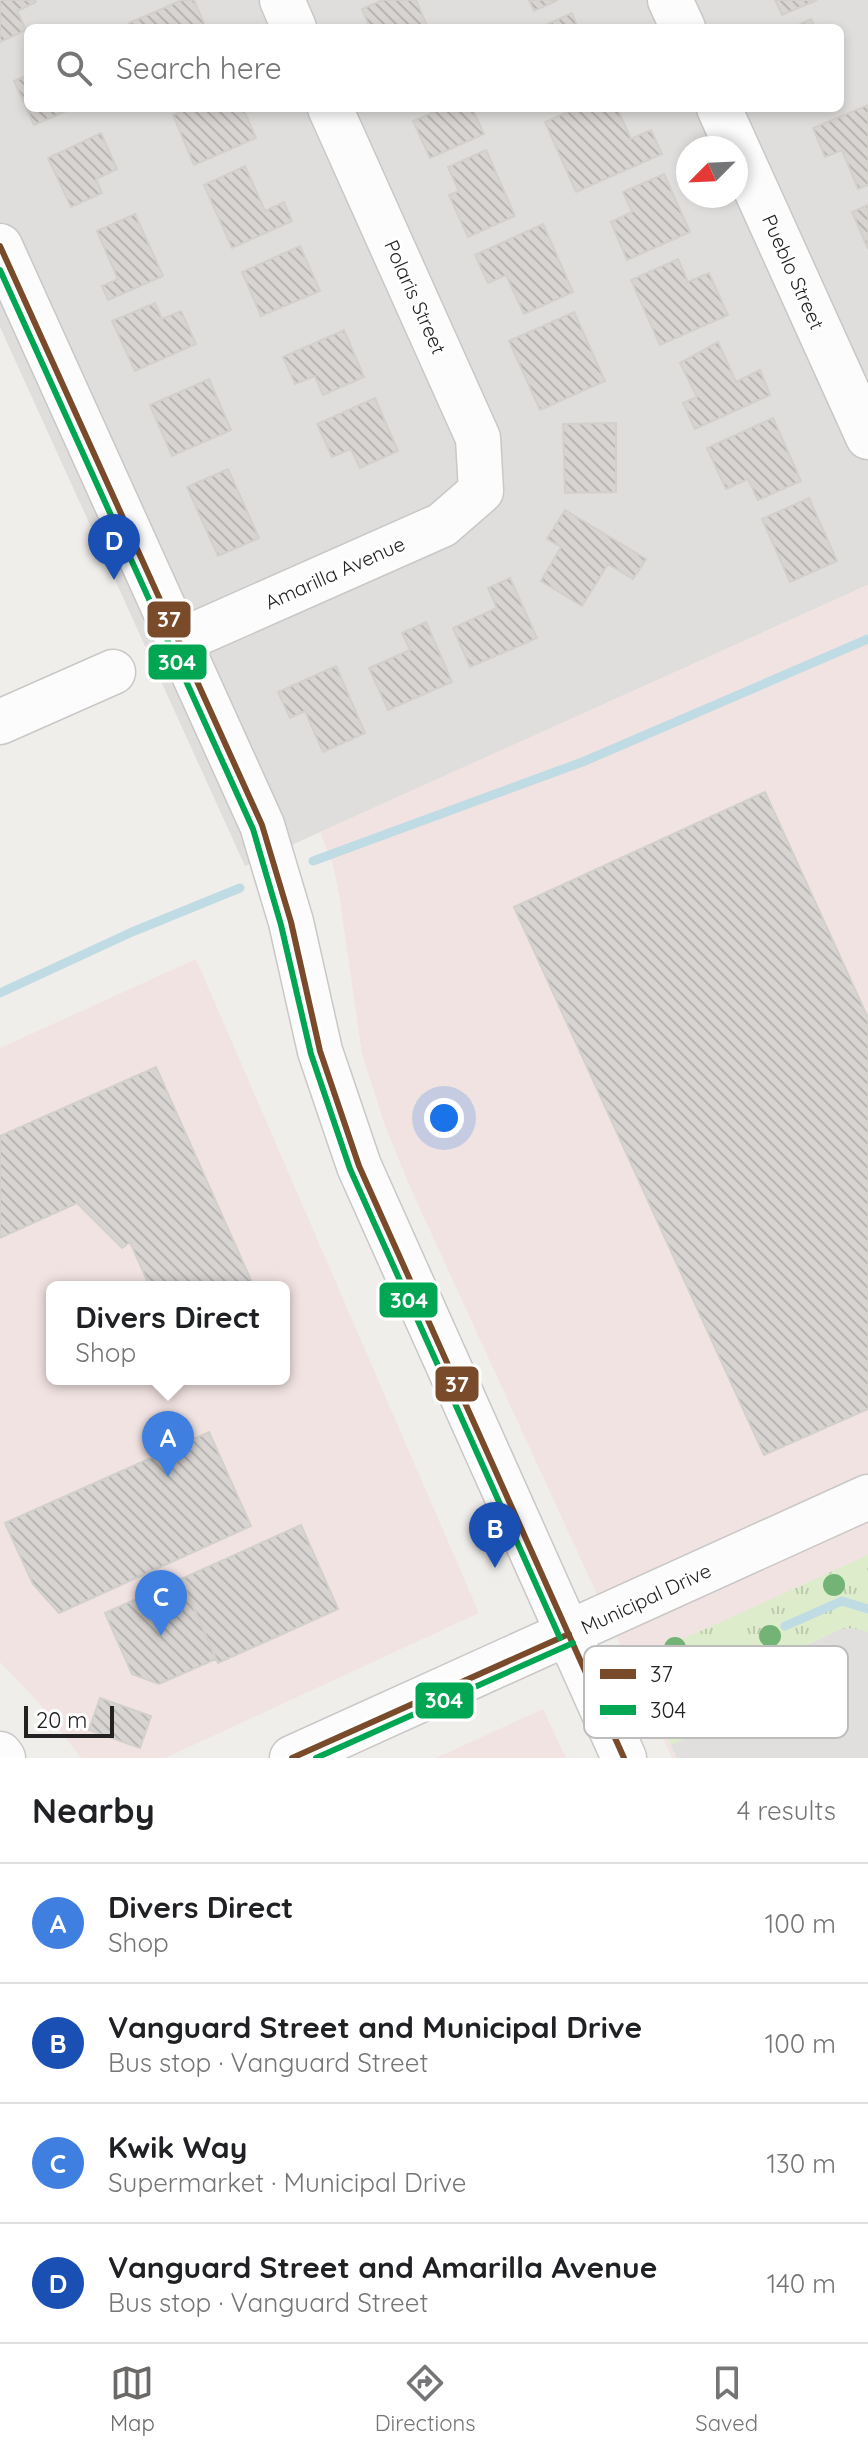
<!DOCTYPE html>
<html lang="en">
<head>
<meta charset="utf-8">
<style>
	body { margin:0; font-family:Quicksand,sans-serif; background:#f2f2f2; color:#202124 }
	.compass { position:absolute; left:676px; top:136px; width:72px; height:72px; border-radius:50%; background:#fff; box-shadow:0 4px 12px #0003; rotate:246deg }
	.scale { position:absolute; left:24px; bottom:20px; width:90px; box-sizing:border-box; padding-left:8px; border:4px solid #222; border-top:0; font-size:22px; line-height:28px; white-space:nowrap; color:#222; -webkit-text-stroke:6px #fff; paint-order:stroke }
	.you { position:absolute; left:444px; top:1118px; width:28px; height:28px; margin:-20px; border:6px solid #fff; border-radius:50%; background:#1a73e8; box-shadow:0 0 0 12px #1a73e833 }
	.badge { display:grid; place-items:center; width:52px; height:52px; border-radius:50%; background:#6a6968; color:#fff; font-size:26px; font-weight:700 }
	.pin { position:absolute; translate:-50% -66px; filter:drop-shadow(0 2px 4px #0008) }
	.pin::after { content:''; position:absolute; top:42px; width:28px; height:24px; background:inherit; clip-path:polygon(0 0,100% 0,50% 100%) }
	.popup { position:absolute; left:46px; top:1281px; width:244px; height:104px; box-sizing:border-box; display:grid; place-content:center; border-radius:12px; background:#fff; filter:drop-shadow(0 2px 6px #0005); font-size:26px; white-space:nowrap; color:#757577 }
	.popup b { font-size:30px; color:#202124 }
	.popup::after { content:''; position:absolute; left:50%; top:100%; margin-left:-16px; border:16px solid transparent; border-top-color:#fff }
	.list { margin:0; padding:0; list-style:none }
	h2 { display:flex; justify-content:space-between; align-items:center; height:104px; margin:0; padding:0 32px; font-size:34px }
	h2 small { font-size:26px; font-weight:400; color:#757577 }
	.list li { display:grid; grid-template-columns:52px 1fr auto; gap:24px; align-items:center; box-sizing:border-box; height:120px; padding:0 32px; border-top:2px solid #e0e0e0 }
	.list b { display:block; font-size:30px; white-space:nowrap }
	.list p { margin:0; font-size:26px; white-space:nowrap; color:#757577 }
	.list em { font-size:26px; font-style:normal; color:#757577 }
	.icon { flex:none; width:44px; height:44px; fill:none; stroke:currentColor; stroke-width:2; stroke-linecap:round; stroke-linejoin:round }
	.map { position:relative; flex:none; width:868px; height:1758px; overflow:hidden }
	.search { position:absolute; background:#fff; box-shadow:0 4px 12px #0003; left:24px; right:24px; top:24px; height:88px; display:flex; align-items:center; gap:20px; box-sizing:border-box; padding:0 28px; border-radius:12px; color:#757577; font-size:30px }
	.sheet { height:584px; background:#fff }
	nav { display:flex; justify-content:space-around; align-items:center; box-sizing:border-box; height:112px; border-top:2px solid #e0e0e0; background:#fff; font-size:22px; color:#757577 }
	nav a { display:grid; justify-items:center; gap:4px }
	nav .on { color:#6a6968 }
	.map>svg:first-child { display:block }
	.residential { fill:#dfdedc; fill-rule:evenodd }
	.commercial { fill:#f1e3e1; fill-rule:evenodd }
	.grass { fill:url(#grass-tufts) }
	.parking { fill:#e0dfde }
	.lines { fill:none; stroke-linecap:round; stroke-linejoin:round }
	.stream { stroke:#bfdbe3; stroke-width:9 }
	.building { fill:url(#building-back-hatch); stroke:#d3d0cc; stroke-width:2 }
	.minor-casing { stroke:#c9c8c7; stroke-width:47 }
	.minor { stroke:#fdfcfc; stroke-width:44 }
	.bus-1-casing { stroke:#fff; stroke-width:12 }
	.bus-2-casing { stroke:#fff; stroke-width:12 }
	.bus-1 { stroke:#7a4b2a; stroke-width:6 }
	.bus-2 { stroke:#00a651; stroke-width:6 }
	.tree { fill:#73b476 }
	.labels { text-anchor:middle; stroke-width:6; stroke-linejoin:round; paint-order:stroke }
	.street-label { font-size:20px; fill:#222; stroke:#fff }
	.key { fill:#fff; stroke:#bdbdbd; stroke-width:2 }
	.key-label { font-size:22px; fill:#222 }
	.line-badge { stroke:#fff; stroke-width:3 }
	.badge-label { font-size:22px; text-anchor:middle; font-weight:bold; fill:#fff }
</style>
</head>
<body>
<div class="map">
<svg width="868" height="1758" viewBox="0 0 868 1758">
	<defs>
		<pattern id="grass-tufts" width="24" height="20" patternUnits="userSpaceOnUse" patternTransform="scale(2)"><rect width="24" height="20" fill="#ddeccb"/><path d="M3 7l-1-3M5 7V3M7 7l1-3M15 17l-1-3M17 17v-4M19 17l1-3" fill="none" stroke="#bdcaae"/></pattern>
		<pattern id="building-back-hatch" width="6" height="6" patternUnits="userSpaceOnUse" patternTransform="scale(2)"><rect width="6" height="6" fill="#d7d4d2"/><path d="M-1 5l2 2M0 0l6 6M5-1l2 2" fill="none" stroke="#b8b6b4"/></pattern>
	</defs>
	<rect width="100%" height="100%" fill="#f0eeeb"/>
	<path class="residential" d="M0 0H868V585L245 866 0 327ZM28 28H840V108H28ZM688 148H736V196H688Z"/>
	<path class="commercial" d="M868 585V1758H672L410 1187 385 1126 362 1054 339 894 333 865 320 832Z
		M196 959 479 1613 165 1758H81L39 1703 0 1662V1048ZM52 1287H284V1379H52Z
		M543 1709 566 1758H436Z"/>
	<path class="grass" d="M868 1555V1758H677L646 1689 650 1654Z"/>
	<path class="parking" d="M853 1628 868 1632V1758H677L671 1745 697 1733 694 1722 697 1708 714 1690 841 1629Z"/>
	<g class="lines">
		<path class="stream" d="M313 861 585 761 868 639
			M0 993 132 932 240 888
			M785 1626 842 1601 868 1609"/>
	</g>
	<path class="building" d="M0 0H35L36 2 17 11 26 30 0 42Z
		M182 0H194L206 28H131L129 23Z
		M383 0H416L428 28H370L362 9Z
		M529 0H558L534 11Z
		M775 0H817L782 15Z
		M572 13 578 28H539Z
		M811 19 815 28H792Z
		M28 75V108H73L34 125 14 81Z
		M868 105V185L858 189 842 150 825 157 813 128Z
		M190 108H243L256 138 194 165 173 115Z
		M429 108H472L484 134 430 158 413 121 432 113Z
		M577 108H617L631 139 651 130 662 154 576 192 545 122Z
		M101 133 117 169 96 179 102 193 71 207 48 158Z
		M486 150 515 216 468 237 449 195 459 191 448 167Z
		M245 166 265 211 284 202 292 221 232 248 204 185Z
		M664 174 690 232 627 260 611 222 632 212 623 192Z
		M868 205V249L852 212Z
		M135 214 163 276 108 300 102 286 118 279 97 231Z
		M543 224 573 292 524 314 506 275 488 283 475 255Z
		M300 246 320 291 261 316 242 272Z
		M678 259 688 282 709 273 728 315 660 345 631 280Z
		M155 303 162 319 181 311 196 344 135 371 112 321Z
		M574 312 605 381 540 410 509 341Z
		M344 330 364 377 323 395 315 376 295 384 283 357Z
		M718 342 736 382 760 370 770 395 695 429 683 403 697 397 680 363Z
		M209 379 231 430 172 456 150 405Z
		M375 398 398 451 360 468 351 449 332 457 317 424Z
		M773 418 801 481 758 500 748 479 726 489 707 448Z
		M616 423V492L565 493 563 424Z
		M228 469 259 538 218 556 187 487Z
		M809 498 837 561 790 582 762 519Z
		M565 510 646 559 633 579 608 564 582 606 541 581 561 547 547 539Z
		M510 578 537 638 470 667 453 628 497 608 488 588Z
		M426 622 452 682 388 710 369 668 410 650 402 633Z
		M336 666 365 733 323 752 305 711 290 718 278 692Z
		M765 792 868 1018V1409L764 1455 514 907Z
		M156 1067 254 1287H150L130 1242 122 1248 77 1203 0 1238V1136Z
		M209 1432 251 1526 59 1613 33 1584 5 1523Z
		M301 1525 338 1609 218 1663 181 1579Z
		M181 1579 216 1659 159 1684 132 1674 105 1613Z
		M100 1698 151 1716 140 1748 89 1730Z"/>
	<g class="lines">
		<defs>
			<path id="minor" d="M282 0 294 28
				M670 0 683 28
				M719 108 868 437
				M0 246 262 825 291 922 320 1051 359 1166 624 1758
				M180 641 442 525 481 491 478 438 330 108
				M0 722 113 672
				M0 1754 3 1758
				M292 1758 868 1497"/>
		</defs>
		<use href="#minor" class="minor-casing"/>
		<use href="#minor" class="minor"/>
		<defs>
			<path id="bus-1" d="M0 246 262 825 291 922 320 1051 359 1166 624 1758
				M292 1758 569 1634"/>
			<path id="bus-2" d="M0 270 253 829 281 925 311 1054 350 1169 560 1638
				M316 1758 573 1643"/>
		</defs>
		<use href="#bus-1" class="bus-1-casing"/>
		<use href="#bus-2" class="bus-2-casing"/>
		<use href="#bus-1" class="bus-1"/>
		<use href="#bus-2" class="bus-2"/>
	</g>
	<g class="tree">
		<circle cx="834" cy="1585" r="11"/>
		<circle cx="770" cy="1636" r="11"/>
		<circle cx="675" cy="1648" r="11"/>
		<circle cx="692" cy="1680" r="11"/>
		<circle cx="671" cy="1700" r="11"/>
	</g>
	<g class="labels">
		<g class="street-label">
			<text transform="translate(793 272) rotate(66)" y="7">Pueblo Street</text>
			<text transform="translate(415 297) rotate(66)" y="7">Polaris Street</text>
			<text transform="translate(335 573) rotate(-24)" y="7">Amarilla Avenue</text>
			<text transform="translate(646 1599) rotate(-25)" y="7">Municipal Drive</text>
		</g>
	</g>
	<rect x="584" y="1646" width="264" height="92" rx="12" class="key"/>
	<rect x="600" y="1669" width="36" height="10" fill="#7a4b2a"/>
	<rect x="600" y="1705" width="36" height="10" fill="#00a651"/>
	<g class="key-label">
		<text x="650" y="1682">37</text>
		<text x="650" y="1718">304</text>
	</g>
	<g class="line-badge">
		<rect x="146" y="600" width="46" height="39" rx="8" fill="#7a4b2a"/>
		<rect x="147" y="643" width="61" height="38" rx="8" fill="#00a651"/>
		<rect x="378" y="1281" width="61" height="38" rx="8" fill="#00a651"/>
		<rect x="434" y="1365" width="46" height="38" rx="8" fill="#7a4b2a"/>
		<rect x="414" y="1681" width="61" height="39" rx="8" fill="#00a651"/>
	</g>
	<g class="badge-label">
		<text x="169" y="627">37</text>
		<text x="177" y="670">304</text>
		<text x="409" y="1308">304</text>
		<text x="457" y="1392">37</text>
		<text x="444" y="1708">304</text>
	</g>
</svg>
<svg class="compass" viewBox="-18 -18 36 36"><path d="M0-13l5 13h-10z" fill="#e53935"/><path d="M0 13l5-13h-10z" fill="#757577"/></svg>
<div class="scale">20 m</div>
<div class="you"></div>
<div class="pin badge" style="left:168px;top:1477px;background:#3f7fe0">A</div>
<div class="popup"><b>Divers Direct</b>Shop</div>
<div class="pin badge" style="left:495px;top:1568px;background:#1a4fb4">B</div>
<div class="pin badge" style="left:161px;top:1636px;background:#3f7fe0">C</div>
<div class="pin badge" style="left:114px;top:580px;background:#1a4fb4">D</div>
<div class="search"><svg class="icon" aria-label="search" viewBox="0 0 24 24"><circle cx="10" cy="10" r="6"/><path d="M15 15l6 6"/></svg>Search here</div>
</div>
<section class="sheet">
<h2>Nearby<small>4 results</small></h2>
<ul class="list">
<li><span class="badge" style="background:#3f7fe0">A</span><div><b>Divers Direct</b><p>Shop</p></div><em>100 m</em></li>
<li><span class="badge" style="background:#1a4fb4">B</span><div><b>Vanguard Street and Municipal Drive</b><p>Bus stop · Vanguard Street</p></div><em>100 m</em></li>
<li><span class="badge" style="background:#3f7fe0">C</span><div><b>Kwik Way</b><p>Supermarket · Municipal Drive</p></div><em>130 m</em></li>
<li><span class="badge" style="background:#1a4fb4">D</span><div><b>Vanguard Street and Amarilla Avenue</b><p>Bus stop · Vanguard Street</p></div><em>140 m</em></li>
</ul>
</section>
<nav>
<a class="on"><svg class="icon" aria-label="map" viewBox="0 0 24 24"><path d="M3 6l6-2 6 2 6-2v14l-6 2-6-2-6 2zM9 4v14M15 6v14"/></svg>Map</a>
<a><svg class="icon" aria-label="directions" viewBox="0 0 24 24"><path d="M12 3l9 9-9 9-9-9zM9 14v-3h6M13 9l2 2-2 2"/></svg>Directions</a>
<a><svg class="icon" aria-label="saved" viewBox="0 0 24 24"><path d="M7 4h10v16l-5-4-5 4z"/></svg>Saved</a>
</nav>
</body>
</html>
